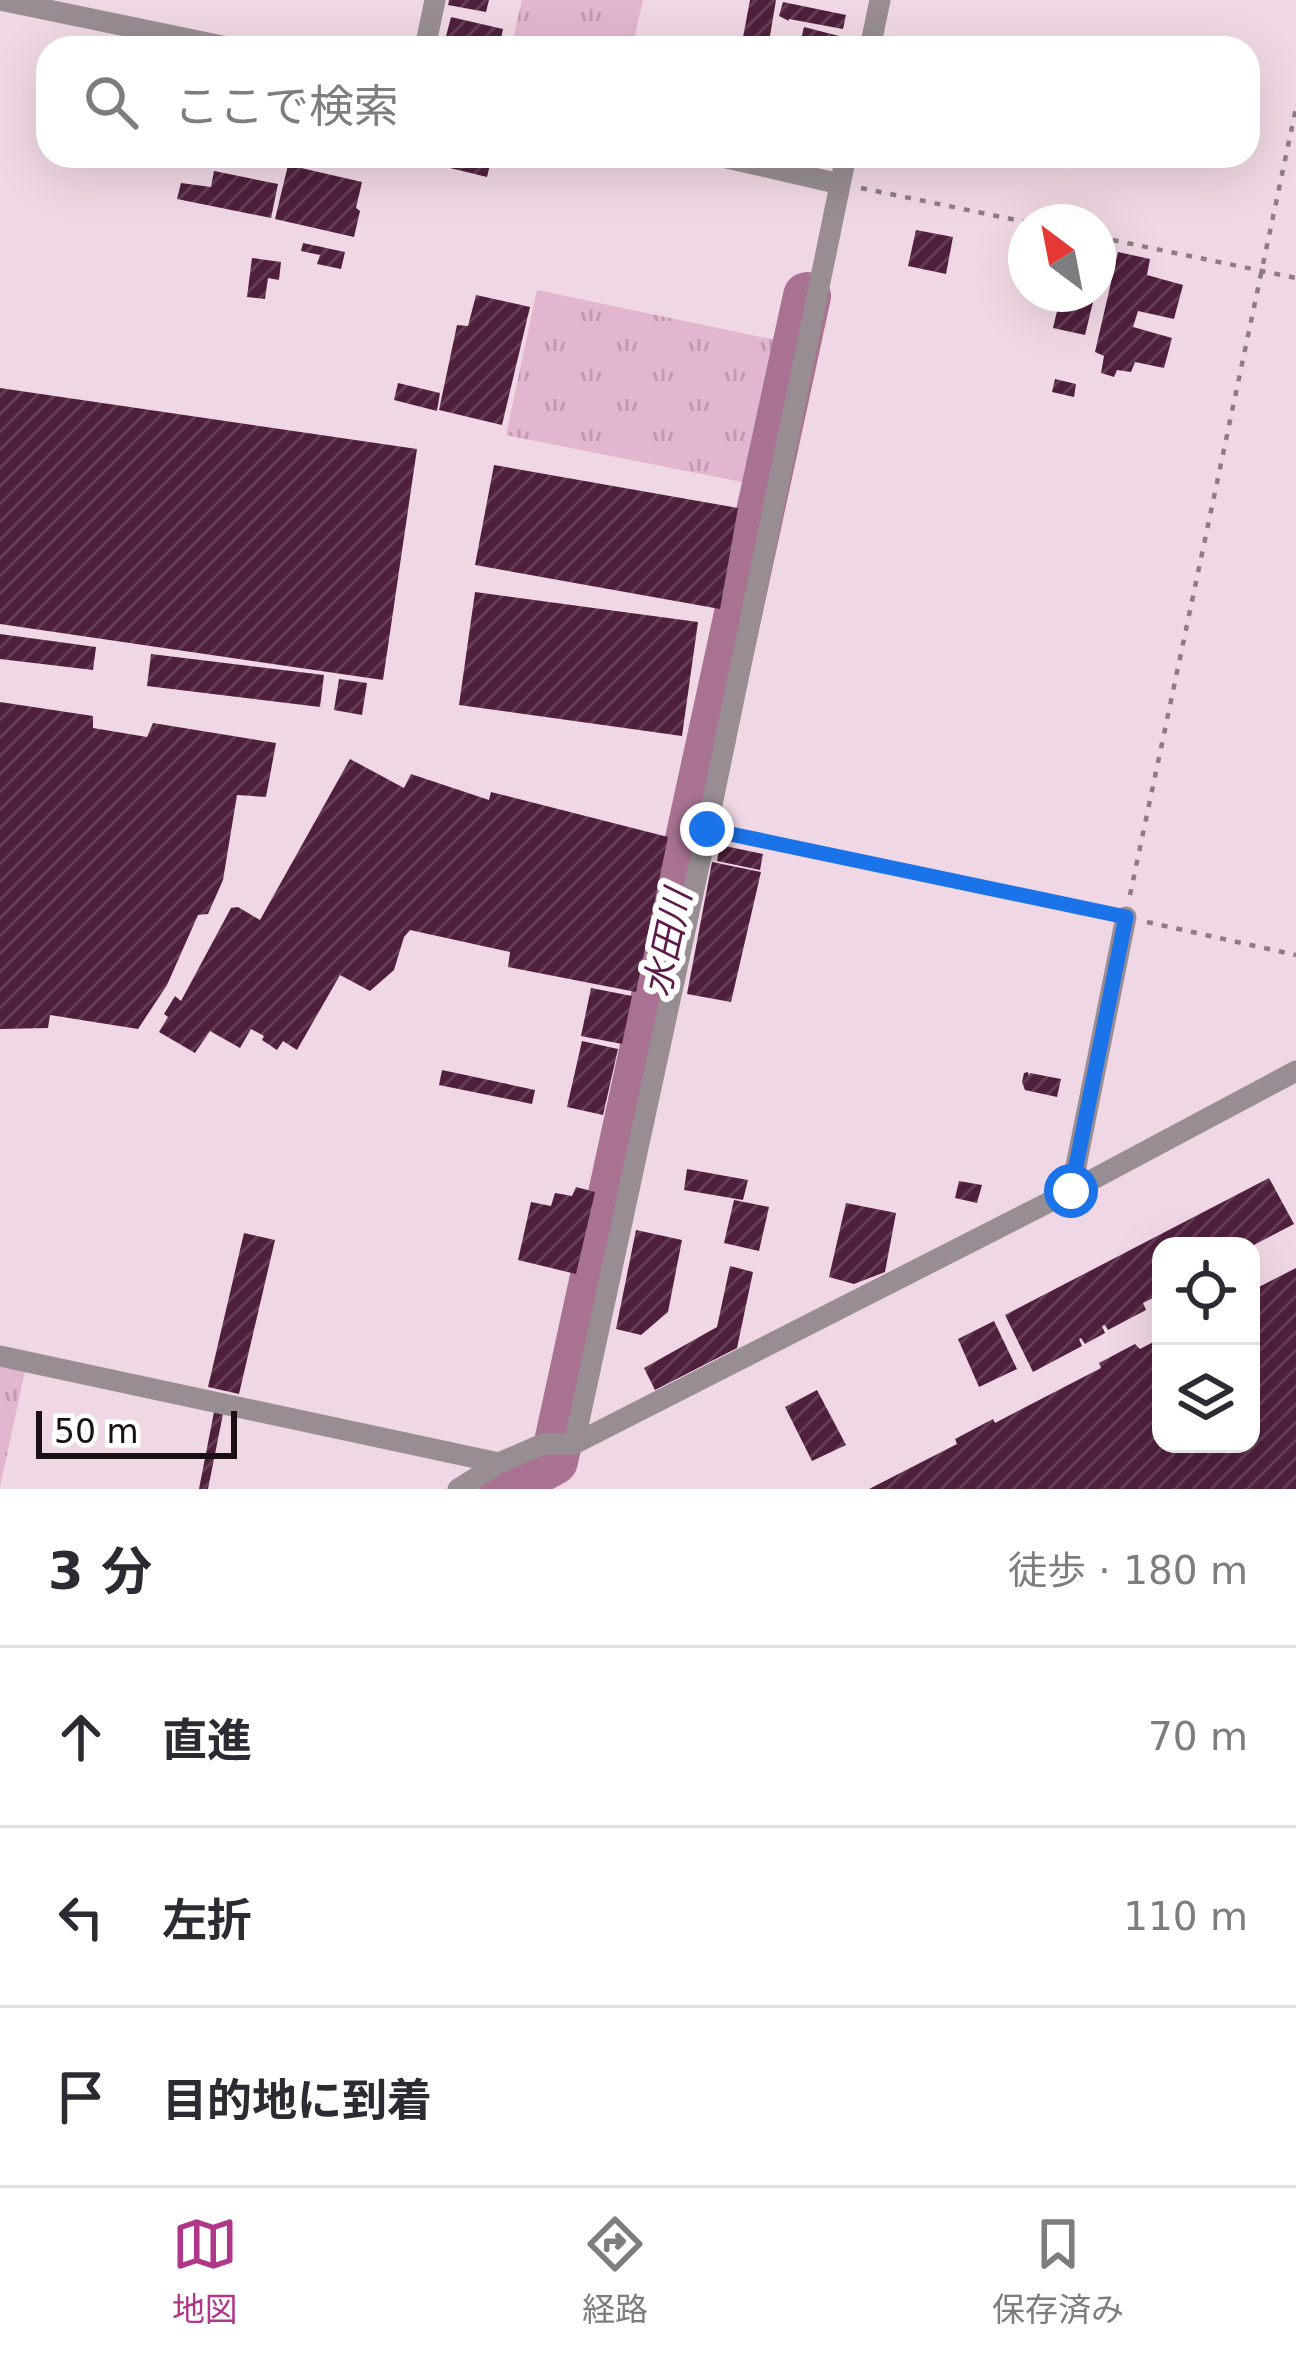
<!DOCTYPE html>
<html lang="ja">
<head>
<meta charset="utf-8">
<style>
	body { margin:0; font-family:"DejaVu Sans","Noto Sans JP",sans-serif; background:#f7f7f7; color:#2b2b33 }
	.controls { position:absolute; right:36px; bottom:36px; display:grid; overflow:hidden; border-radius:24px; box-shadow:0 12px 48px #0002 }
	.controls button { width:108px; height:108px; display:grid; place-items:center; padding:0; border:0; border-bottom:3px solid #e1e1e2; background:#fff; color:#2b2b33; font:60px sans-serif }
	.compass { position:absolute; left:1008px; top:204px; width:108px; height:108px; border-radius:50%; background:#fff; box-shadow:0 12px 48px #0002; rotate:328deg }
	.scale { position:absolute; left:36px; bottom:30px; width:201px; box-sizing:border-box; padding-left:12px; border:6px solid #181015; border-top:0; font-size:33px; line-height:42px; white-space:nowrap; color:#181015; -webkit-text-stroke:9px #fff; paint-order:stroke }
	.stop { position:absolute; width:36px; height:36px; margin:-27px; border:9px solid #1a73e8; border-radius:50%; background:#fff }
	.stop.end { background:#1a73e8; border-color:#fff; box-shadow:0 3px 12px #0008 }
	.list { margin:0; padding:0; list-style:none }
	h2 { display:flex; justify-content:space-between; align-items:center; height:156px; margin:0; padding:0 48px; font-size:51px }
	h2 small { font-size:39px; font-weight:400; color:#7c7c81 }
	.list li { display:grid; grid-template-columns:78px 1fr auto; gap:36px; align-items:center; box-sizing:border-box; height:180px; padding:0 48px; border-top:3px solid #e1e1e2 }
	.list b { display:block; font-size:45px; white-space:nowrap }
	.list em { font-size:39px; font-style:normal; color:#7c7c81 }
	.icon { flex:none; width:66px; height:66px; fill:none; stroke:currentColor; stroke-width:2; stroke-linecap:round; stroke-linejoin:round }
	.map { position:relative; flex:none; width:1296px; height:1489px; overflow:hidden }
	.search { position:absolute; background:#fff; box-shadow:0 12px 48px #0002; left:36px; right:36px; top:36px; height:132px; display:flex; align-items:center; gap:30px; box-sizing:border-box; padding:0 42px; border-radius:36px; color:#7c7c81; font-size:45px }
	.sheet { height:696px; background:#fff }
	nav { display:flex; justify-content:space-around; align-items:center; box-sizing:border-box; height:168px; border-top:3px solid #e1e1e2; background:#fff; font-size:33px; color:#7c7c81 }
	nav a { display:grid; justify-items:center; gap:6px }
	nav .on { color:#b03689 }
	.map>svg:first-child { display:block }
	.grass { fill:url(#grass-tufts) }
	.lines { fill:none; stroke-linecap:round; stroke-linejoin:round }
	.river { stroke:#a97293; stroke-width:48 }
	.building { fill:url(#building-hatch) }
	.path { stroke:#8d7c85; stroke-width:4.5; stroke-dasharray:6 9; stroke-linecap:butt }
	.street { stroke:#978d93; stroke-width:21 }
	.route { stroke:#1a73e8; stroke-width:15 }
	.labels { text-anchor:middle; stroke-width:12; stroke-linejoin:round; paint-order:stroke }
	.water-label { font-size:36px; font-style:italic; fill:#5d1947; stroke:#fff }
</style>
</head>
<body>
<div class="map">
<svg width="1296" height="1489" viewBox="0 0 1296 1489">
	<defs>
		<pattern id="grass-tufts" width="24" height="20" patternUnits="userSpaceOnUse" patternTransform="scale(3)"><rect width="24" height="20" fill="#e1b6ce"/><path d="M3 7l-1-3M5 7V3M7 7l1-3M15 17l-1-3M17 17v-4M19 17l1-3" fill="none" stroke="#c09bb0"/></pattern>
		<pattern id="building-hatch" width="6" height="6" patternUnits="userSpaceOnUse" patternTransform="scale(3)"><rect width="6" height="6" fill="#4f203e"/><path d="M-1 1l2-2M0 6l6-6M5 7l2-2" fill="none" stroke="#643e57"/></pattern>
	</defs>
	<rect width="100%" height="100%" fill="#f0d7e5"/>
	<path class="grass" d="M522 0H643L632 48H511Z
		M537 290 780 341 747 483 506 435Z
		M0 1366 25 1371 0 1487Z"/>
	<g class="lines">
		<path class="river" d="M503 1489 554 1461 807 296"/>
	</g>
	<path class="building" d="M449 0H489L486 12 448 5Z
		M750 0H776L768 48H741Z
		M783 2 846 15 843 29 789 19V21L779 16Z
		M451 17 503 29 499 48H443Z
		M804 27 843 37 840 48H799Z
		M422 156H492L487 177 421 161Z
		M505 156H540L538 165Z
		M288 165 362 182 356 208 360 211 354 237 275 219Z
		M214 171 278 184 271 218 177 199 181 183 211 187Z
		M916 230 953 237 946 274 908 266Z
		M303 243 345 252 341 269 317 264 320 255 301 251Z
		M1118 252 1150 259 1147 275 1183 285 1174 319 1138 311 1133 327 1172 338 1164 368 1135 362 1131 372 1117 370 1114 377 1101 373 1104 356 1095 352Z
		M252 258 281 262 279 280 268 278 265 299 247 297Z
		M1061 294 1094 298 1085 335 1053 328Z
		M476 295 530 307 502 425 439 410 457 325 468 326Z
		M1055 379 1076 384 1074 397 1052 392Z
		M398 383 440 393 437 411 394 400Z
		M0 388 417 449 383 680 0 624Z
		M494 465 738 508 720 609 475 565Z
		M475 592 698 622 682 736 459 705Z
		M0 634 96 647 93 670 0 659Z
		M151 654 324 675 320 707 147 686Z
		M339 679 367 683 362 715 334 710Z
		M0 702 93 716V728L147 737 153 723 276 743 266 797 237 795 223 880 208 914 198 915 167 985 138 1029 50 1015 48 1028 0 1029Z
		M350 759 404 788 411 774 489 800 491 792 668 837 636 992 508 967 510 952 410 930 404 937 394 970 370 991 340 975 297 1050 283 1041 277 1050 262 1040 264 1036 251 1029 240 1048 210 1031 195 1053 159 1032 168 1017 164 1014 175 996 181 1001 231 908 238 907 260 920Z
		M720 845 763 854 760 870 717 861Z
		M712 862 761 872 731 1002 687 994Z
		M591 988 632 996 622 1044 581 1036Z
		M582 1041 618 1049 603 1115 567 1107Z
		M442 1070 535 1090 532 1104 439 1085Z
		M1028 1072 1029 1076 1030 1073 1061 1079 1057 1097 1025 1090 1022 1082 1024 1073Z
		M687 1169 748 1180 743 1200 684 1190Z
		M1269 1178 1294 1224 1252 1246H1161V1300L1156 1302 1153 1298 1143 1303 1146 1310 1108 1330 1105 1325 1102 1326 1105 1333 1085 1344 1081 1338 1079 1339 1082 1346 1033 1372 1005 1315Z
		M959 1181 982 1185 977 1203 955 1198Z
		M576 1187 595 1192 576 1274 518 1260 531 1202 551 1206 555 1193 572 1196Z
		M734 1200 769 1207 759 1251 724 1243Z
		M846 1203 896 1213 885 1272 854 1284 829 1277Z
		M636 1230 682 1240 668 1312 641 1335 616 1329Z
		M244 1233 275 1240 239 1394 208 1387Z
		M730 1266 753 1272 737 1348 655 1390 644 1368 717 1327Z
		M1296 1268V1489H869L957 1444 955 1439 993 1419 995 1423 1101 1368 1099 1363 1135 1344 1140 1349 1161 1338V1444H1251V1291Z
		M994 1321 1017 1369 979 1387 958 1339Z
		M817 1390 846 1445 812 1461 785 1407Z
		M214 1412 223 1414 208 1489H199Z"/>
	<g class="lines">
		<path class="path" d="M861 188 1026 222
			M1098 237 1296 278
			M730 834 1101 912
			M1130 895 1296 108
			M1147 922 1296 955"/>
		<path class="street" d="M0 0 232 48
			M425 48 435 0
			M870 48 880 0
			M718 156 840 184
			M1071 1191 1126 917
			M0 1356 499 1463
			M574 1444 707 829 846 156
			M458 1489 499 1463 543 1444H574L1071 1191 1296 1071"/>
	</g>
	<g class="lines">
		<path class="route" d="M707 829 1126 917 1071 1191"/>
	</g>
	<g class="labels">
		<g class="water-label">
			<text transform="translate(667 943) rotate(-78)" y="13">水田川</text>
		</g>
	</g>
</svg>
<div class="controls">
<button><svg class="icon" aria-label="locate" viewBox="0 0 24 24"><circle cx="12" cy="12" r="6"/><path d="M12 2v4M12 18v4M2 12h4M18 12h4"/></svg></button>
<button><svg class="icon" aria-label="layers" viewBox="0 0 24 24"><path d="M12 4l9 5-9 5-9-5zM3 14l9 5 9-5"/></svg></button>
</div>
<svg class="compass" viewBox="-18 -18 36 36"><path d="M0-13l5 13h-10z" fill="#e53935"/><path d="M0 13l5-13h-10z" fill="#7c7c81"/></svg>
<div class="scale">50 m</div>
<div class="stop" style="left:1071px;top:1191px"></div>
<div class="stop end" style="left:707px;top:829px"></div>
<div class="search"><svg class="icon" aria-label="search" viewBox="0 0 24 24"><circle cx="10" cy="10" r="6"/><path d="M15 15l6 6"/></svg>ここで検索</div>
</div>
<section class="sheet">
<h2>3 分<small>徒歩 · 180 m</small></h2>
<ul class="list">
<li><svg class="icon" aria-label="ahead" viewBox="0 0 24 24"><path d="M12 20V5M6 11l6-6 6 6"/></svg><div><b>直進</b></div><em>70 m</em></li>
<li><svg class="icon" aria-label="left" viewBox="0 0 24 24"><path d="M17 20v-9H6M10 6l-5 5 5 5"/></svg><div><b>左折</b></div><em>110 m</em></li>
<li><svg class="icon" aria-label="arrive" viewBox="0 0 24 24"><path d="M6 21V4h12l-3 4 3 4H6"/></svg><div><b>目的地に到着</b></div></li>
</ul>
</section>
<nav>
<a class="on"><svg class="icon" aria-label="map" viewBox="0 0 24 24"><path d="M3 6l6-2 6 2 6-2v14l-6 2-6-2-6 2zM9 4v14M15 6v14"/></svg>地図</a>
<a><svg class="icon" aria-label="directions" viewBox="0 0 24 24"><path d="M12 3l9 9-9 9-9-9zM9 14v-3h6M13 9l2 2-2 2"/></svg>経路</a>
<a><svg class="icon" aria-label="saved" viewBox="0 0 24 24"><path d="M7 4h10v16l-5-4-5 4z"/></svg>保存済み</a>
</nav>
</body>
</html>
